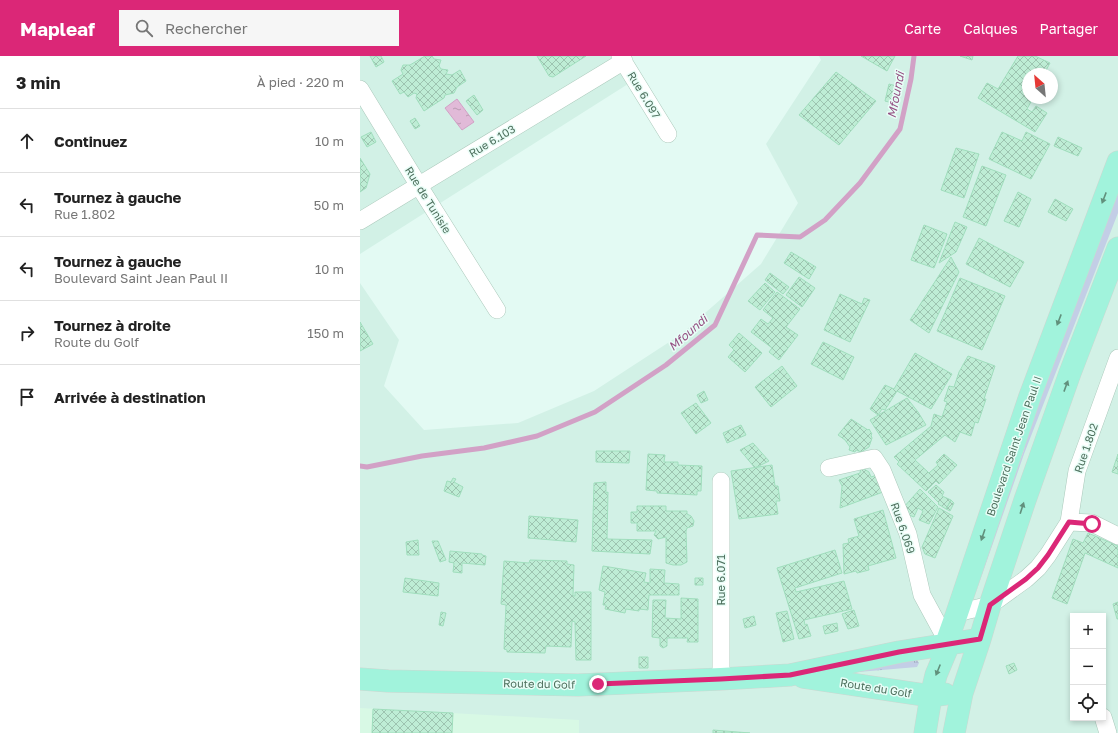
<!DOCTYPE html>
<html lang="fr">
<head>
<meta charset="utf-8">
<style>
	body { margin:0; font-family:"Golos Text",sans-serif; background:#f6f6f6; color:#222 }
	.controls { position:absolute; right:12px; bottom:12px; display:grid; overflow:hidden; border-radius:0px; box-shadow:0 2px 6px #0003 }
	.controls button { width:36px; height:36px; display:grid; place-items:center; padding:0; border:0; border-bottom:1px solid #e0e0e0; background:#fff; color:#222; font:20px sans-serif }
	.compass { position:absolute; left:662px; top:12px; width:36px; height:36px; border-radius:50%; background:#fff; box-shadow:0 2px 6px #0003; rotate:333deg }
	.stop { position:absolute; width:12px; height:12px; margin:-9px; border:3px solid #db2777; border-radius:50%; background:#fff }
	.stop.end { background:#db2777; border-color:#fff; box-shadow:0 1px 4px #0008 }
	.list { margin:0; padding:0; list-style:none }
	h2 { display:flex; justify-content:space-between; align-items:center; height:52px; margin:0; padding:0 16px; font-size:17px }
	h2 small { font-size:13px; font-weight:400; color:#767676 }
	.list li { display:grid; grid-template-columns:26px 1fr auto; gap:12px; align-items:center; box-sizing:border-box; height:64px; padding:0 16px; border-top:1px solid #e0e0e0 }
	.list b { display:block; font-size:15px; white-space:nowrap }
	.list p { margin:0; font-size:13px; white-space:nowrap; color:#767676 }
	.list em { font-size:13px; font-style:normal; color:#767676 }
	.icon { flex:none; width:22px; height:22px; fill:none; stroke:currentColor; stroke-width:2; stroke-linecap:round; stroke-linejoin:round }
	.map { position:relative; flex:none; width:758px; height:677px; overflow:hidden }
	header { display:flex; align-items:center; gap:24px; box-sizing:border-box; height:56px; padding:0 20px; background:#db2777; color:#fff }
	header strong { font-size:19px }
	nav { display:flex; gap:22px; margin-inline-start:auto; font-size:14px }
	.search { width:280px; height:36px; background:#f6f6f6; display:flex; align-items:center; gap:10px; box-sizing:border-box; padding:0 14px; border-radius:0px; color:#767676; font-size:15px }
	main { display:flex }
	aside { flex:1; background:#fff }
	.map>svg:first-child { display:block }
	.residential { fill:#d2f1e6; fill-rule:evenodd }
	.commercial { fill:#d8f9e5 }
	.grass { fill:url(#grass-tufts) }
	.green { fill:#c3cee6 }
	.water { fill:url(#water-ripples); stroke:#d2a1c6 }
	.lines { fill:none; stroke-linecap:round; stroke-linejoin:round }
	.stream { stroke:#d2a1c6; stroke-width:5 }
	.building { fill:url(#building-cross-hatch); stroke:#a0debd }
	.minor-casing { stroke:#abc9bb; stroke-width:18 }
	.major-casing { stroke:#cdd7d1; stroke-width:23 }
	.minor { stroke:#fff; stroke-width:17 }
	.major { stroke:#a1f3dc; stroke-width:22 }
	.oneway { fill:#61907c }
	.route { stroke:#db2777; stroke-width:5 }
	.labels { text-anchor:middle; stroke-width:3; stroke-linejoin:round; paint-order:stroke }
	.street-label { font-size:11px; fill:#4c6f5c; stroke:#e9fdf7 }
	.water-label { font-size:12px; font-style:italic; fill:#955183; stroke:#e9fdf7 }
</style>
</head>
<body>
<header>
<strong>Mapleaf</strong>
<div class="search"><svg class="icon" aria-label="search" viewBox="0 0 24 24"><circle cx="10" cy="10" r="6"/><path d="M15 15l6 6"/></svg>Rechercher</div>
<nav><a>Carte</a><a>Calques</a><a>Partager</a></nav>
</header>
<main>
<aside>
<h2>3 min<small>À pied · 220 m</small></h2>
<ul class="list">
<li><svg class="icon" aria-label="ahead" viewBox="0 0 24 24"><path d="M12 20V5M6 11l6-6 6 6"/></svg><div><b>Continuez</b></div><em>10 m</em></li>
<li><svg class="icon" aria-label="left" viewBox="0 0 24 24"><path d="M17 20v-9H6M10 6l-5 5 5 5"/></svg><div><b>Tournez à gauche</b><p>Rue 1.802</p></div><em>50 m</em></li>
<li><svg class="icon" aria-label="left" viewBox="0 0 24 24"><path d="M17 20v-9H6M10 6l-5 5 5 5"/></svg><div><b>Tournez à gauche</b><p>Boulevard Saint Jean Paul II</p></div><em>10 m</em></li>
<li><svg class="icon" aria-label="right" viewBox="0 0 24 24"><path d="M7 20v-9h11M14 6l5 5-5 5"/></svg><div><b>Tournez à droite</b><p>Route du Golf</p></div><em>150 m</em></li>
<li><svg class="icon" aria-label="arrive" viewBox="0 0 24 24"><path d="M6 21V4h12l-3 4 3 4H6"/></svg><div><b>Arrivée à destination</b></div></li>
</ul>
</aside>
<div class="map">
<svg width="758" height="677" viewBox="0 0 758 677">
	<defs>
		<pattern id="grass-tufts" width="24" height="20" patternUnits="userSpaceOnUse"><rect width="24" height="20" fill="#c3cee6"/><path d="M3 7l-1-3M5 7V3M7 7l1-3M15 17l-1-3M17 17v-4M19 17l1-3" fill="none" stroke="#a1abbe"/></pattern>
		<pattern id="water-ripples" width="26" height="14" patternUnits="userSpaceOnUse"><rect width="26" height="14" fill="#e1bad8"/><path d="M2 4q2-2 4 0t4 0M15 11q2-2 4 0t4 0" fill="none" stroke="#b99bb2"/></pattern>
		<pattern id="building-cross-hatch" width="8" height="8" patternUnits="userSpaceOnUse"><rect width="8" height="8" fill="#beedd5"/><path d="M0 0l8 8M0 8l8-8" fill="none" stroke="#9dc4b0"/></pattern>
	</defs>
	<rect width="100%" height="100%" fill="#e3faf3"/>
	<path class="residential" d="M0 0H267L268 28 0 198Z
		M459 0H758V677H0V227L39 284 24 330 64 374 158 367 234 335 320 279 401 208 438 147 406 88 461 4ZM668 18H692V42H668ZM713 560H743V662H713Z"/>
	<path class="commercial" d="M0 652 219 664V677H0Z"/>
	<path class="grass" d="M557 604 559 607 557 611 475 618V615Z"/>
	<path class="green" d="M758 137V157L664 398 615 539 645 446 664 394 667 378 697 292Z"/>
	<path class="water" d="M97 43 114 66 102 74 85 52Z"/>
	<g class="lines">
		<path class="stream" d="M0 410 7 411 62 400 124 392 177 380 235 356 306 309 355 269 397 179 440 181 465 164 500 127 540 73 551 23 554 0"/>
	</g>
	<path class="building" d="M10 0H21L24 6 16 11Z
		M65 0H72L74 3 81 4 79 10 81 13 88 14 86 18 92 19 100 14 106 25 97 31 94 37 85 39 84 42 64 55 56 42 57 38 54 37 48 41 44 36 40 38 32 25 43 18 41 14 43 9H50Z
		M177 0H226L193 21 189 20Z
		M501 0H535L527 15Z
		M600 0H613L612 4Z
		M658 0H675L690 7 684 18H668V42H673L667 53 672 56 676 50 687 57 675 76 618 42 627 27 638 33Z
		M476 16 516 45 479 89 439 59Z
		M529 28 540 31 536 48 525 45Z
		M114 39 123 54 117 59 106 45Z
		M55 62 60 70 55 73 50 65Z
		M11 76 16 86 7 91 1 81Z
		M642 76 662 85 666 76 690 88 671 123 629 103Z
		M698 81 722 92 718 100 694 90Z
		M596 92 619 98 604 142 581 134Z
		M0 102 10 118 6 132 0 136Z
		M622 110 646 119 626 170 603 161Z
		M658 136 671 143 659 171 644 165Z
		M695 143 713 153 706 165 688 156Z
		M595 166 607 171 596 196 579 207Z
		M564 169 587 178 574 212 551 204Z
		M619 182 664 206 650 231 606 208Z
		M431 196 456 211 449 223 424 207Z
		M591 201 599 216 569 277 550 264Z
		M410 217 429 231 423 238 405 224Z
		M439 221 455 232 442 251 426 239Z
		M600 222 645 240 622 294 577 275Z
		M405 227 415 236 400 254 388 245Z
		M417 236 440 253 426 271 438 279 419 304 409 296 412 292 391 276 401 263 408 268 413 262 403 254Z
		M480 238 502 248 504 242 510 244 490 286 464 274Z
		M0 266 13 288 0 295Z
		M379 277 402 297 385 316 368 301 374 294 369 289Z
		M463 286 494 301 483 324 451 308Z
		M555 297 592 318 571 353 537 335 525 354 522 353 518 359 510 353 525 329 534 333Z
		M608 300 635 310 624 343H626L618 367 615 366 611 380 600 376 595 386 585 379 555 404 569 417 578 409 576 406 584 398 597 409 579 428 576 425 566 435 537 408 539 406 534 401 571 370 574 358 582 361 587 346 584 345 589 330 594 331 599 316Z
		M422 310 437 330 411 351 395 331Z
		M344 335 348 344 341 347 337 339Z
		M547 342 558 356 566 369 526 389 510 364Z
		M336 347 351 367 336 378 321 357Z
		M491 363 508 374 509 373 512 378 511 379 512 382 509 391 501 396 496 394 495 396 489 394 490 391 485 384 478 379Z
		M381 369 386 379 367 387 363 377Z
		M393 387 409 405 395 412 380 394Z
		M236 395H270L269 407 236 406Z
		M288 398 305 399 304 406H318V409L342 410 341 435H337V439L297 437V435L286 434Z
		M758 398V418L752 416Z
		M412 409 415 430H418L420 445H416L418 458 379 463 371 415Z
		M501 411 509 416 511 421 517 419 523 436 480 452 482 430 479 424 500 417Z
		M93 422 96 423 94 426 103 431 99 441 84 435 87 425 91 426Z
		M246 426V437L248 436 247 483 292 484 290 498 232 495 234 427Z
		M576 429 584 436 582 440 591 444 586 453 578 448 579 447 568 436Z
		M560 433 578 451 569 468 559 464 563 455 558 452 554 461 544 457 543 452Z
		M591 444 594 447 590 455 586 453Z
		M277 450H306V455H327V458L331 460 334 465 333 470 327 472 326 475 327 506 321 509H313L306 507V481L298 483 294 479 296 475H277V467H271V456H277Z
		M579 452 593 460 575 502 565 498 562 491Z
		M523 454 536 502 508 510 509 514 497 517 496 515 484 518 483 488 489 487 488 483 499 480 494 463Z
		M169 460 218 464 216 486 168 482Z
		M728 477 758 490V512L725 497 707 548 692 542 713 483 723 487Z
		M58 484 59 499H47L46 486Z
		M72 485H78L86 504 80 506Z
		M475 494 482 517 435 532 436 536 484 525 492 553 444 564 445 569 447 568 451 580 439 583 417 512Z
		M90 495 122 498V499L126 500 125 509 102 507V517L93 516 94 507 89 506Z
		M170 504 207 505V508L214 509 213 540H215V536H231V604H216L215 566 212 565 211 591 186 590 185 597 147 596V594L144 593 146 549 141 548 144 505 169 507Z
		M243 510 286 517 284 526 290 527V513L305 514 304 527 319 528V539H289L288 554 279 553V555L266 553 265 557 245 553 246 549H243L245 536 239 534Z
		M45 522 79 527 78 540 43 536Z
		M335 522H343V529H335Z
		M321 542 338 543V586H327L328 582H307V590L303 592 300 590V582L292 581 293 544H306L305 562 321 563Z
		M758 546V563H757L753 548Z
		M494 554 499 570 488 573 482 558Z
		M427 555 434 583 423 586 416 557Z
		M81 556 86 557 83 570 79 569Z
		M394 560 396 569 385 572 383 563Z
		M477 567 478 575 465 578 463 570Z
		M279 601H288V612H279Z
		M654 607 657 614 649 618 646 610Z
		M13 653 93 657 92 677H12Z
		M353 674 390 677H353Z"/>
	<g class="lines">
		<defs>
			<path id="minor" d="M260 0 308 78
				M0 33 59 130 137 254
				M0 165 264 5
				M469 412 514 402 522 414 548 478 562 539 587 585
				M709 466 732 467 758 480
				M597 557 630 549 666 523 678 512 688 499 709 466 717 415 758 302
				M361 623V425
				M743 661 748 677"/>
			<path id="major" d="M443 621 571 640 585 638
				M0 623 28 625 218 629 361 623 430 619 539 596 620 583
				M565 677 571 640 576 619 589 588 587 585 597 557 670 340 758 106
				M594 677 602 637 620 583 630 549 665 444 710 317 758 192"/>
		</defs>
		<use href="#minor" class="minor-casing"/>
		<use href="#major" class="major-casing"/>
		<use href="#minor" class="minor"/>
		<use href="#major" class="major"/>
	</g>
	<defs><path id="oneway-solid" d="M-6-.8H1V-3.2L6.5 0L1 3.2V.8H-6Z"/></defs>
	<g class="oneway">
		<use href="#oneway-solid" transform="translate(744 142) rotate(111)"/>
		<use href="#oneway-solid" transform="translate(699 264) rotate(111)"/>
		<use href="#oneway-solid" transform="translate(706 330) rotate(-70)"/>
		<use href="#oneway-solid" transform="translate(662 452) rotate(-72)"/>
		<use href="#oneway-solid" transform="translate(623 479) rotate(109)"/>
		<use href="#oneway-solid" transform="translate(578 614) rotate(112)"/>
	</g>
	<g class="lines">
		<path class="route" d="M238 628 361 623 430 619 539 596 620 583 630 549 666 523 678 512 688 499 709 466 732 468"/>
	</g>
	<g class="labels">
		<g class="street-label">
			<text transform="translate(284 39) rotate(59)" y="4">Rue 6.097</text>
			<text transform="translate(132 85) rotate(-31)" y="4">Rue 6.103</text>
			<text transform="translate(68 144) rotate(58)" y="4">Rue de Tunisie</text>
			<text transform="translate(654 390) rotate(-71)" y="4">Boulevard Saint Jean Paul II</text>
			<text transform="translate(726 392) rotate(-71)" y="4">Rue 1.802</text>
			<text transform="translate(543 472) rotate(71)" y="4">Rue 6.069</text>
			<text transform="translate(361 524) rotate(-90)" y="4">Rue 6.071</text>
			<text transform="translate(179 628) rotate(1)" y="4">Route du Golf</text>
			<text transform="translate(516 632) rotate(9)" y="4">Route du Golf</text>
		</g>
		<g class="water-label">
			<text transform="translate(536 39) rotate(-79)" y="4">Mfoundi</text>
			<text transform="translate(328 277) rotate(-41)" y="4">Mfoundi</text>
		</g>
	</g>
</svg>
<div class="controls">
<button>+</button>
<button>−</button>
<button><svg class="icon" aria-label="locate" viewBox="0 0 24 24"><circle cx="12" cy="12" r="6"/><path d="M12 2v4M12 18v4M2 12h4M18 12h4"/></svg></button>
</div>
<svg class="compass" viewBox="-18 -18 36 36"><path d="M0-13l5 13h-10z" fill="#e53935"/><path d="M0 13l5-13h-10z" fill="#767676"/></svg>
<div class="stop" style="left:732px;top:468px"></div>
<div class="stop end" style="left:238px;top:628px"></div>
</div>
</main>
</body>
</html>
